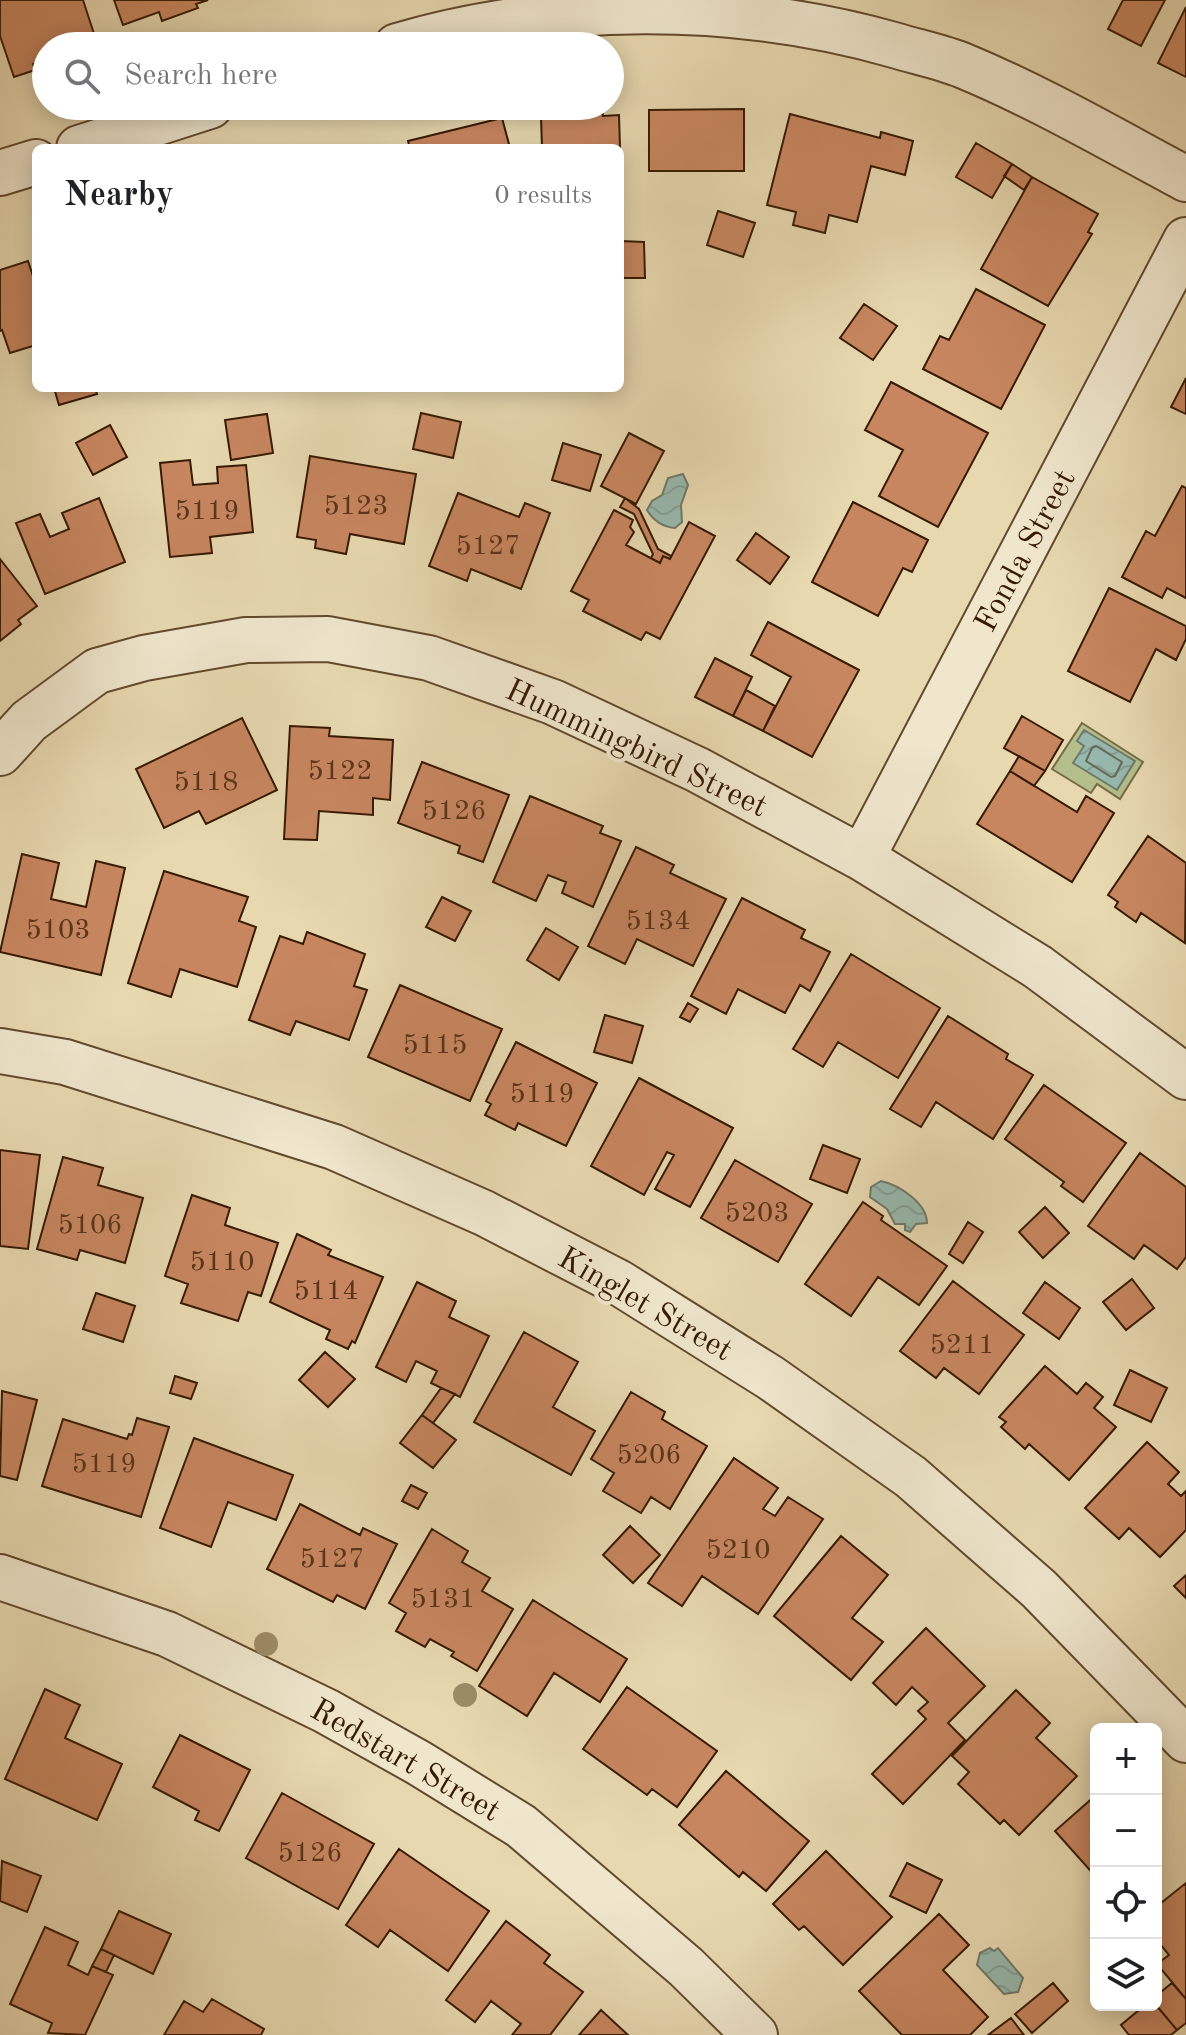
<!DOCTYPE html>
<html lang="en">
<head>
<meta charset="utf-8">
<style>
	body { margin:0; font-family:"Old Standard TT",serif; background:#f2f2f2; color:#202124 }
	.controls { position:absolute; right:24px; bottom:24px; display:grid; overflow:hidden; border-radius:12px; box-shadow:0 4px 20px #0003 }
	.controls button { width:72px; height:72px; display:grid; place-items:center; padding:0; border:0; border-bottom:2px solid #e0e0e0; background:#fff; color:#202124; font:40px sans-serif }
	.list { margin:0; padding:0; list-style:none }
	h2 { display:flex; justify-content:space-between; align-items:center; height:104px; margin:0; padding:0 32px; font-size:34px }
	h2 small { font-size:26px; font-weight:400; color:#757577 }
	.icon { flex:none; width:44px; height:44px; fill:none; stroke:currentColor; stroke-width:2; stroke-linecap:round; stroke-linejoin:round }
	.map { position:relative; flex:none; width:1186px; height:2035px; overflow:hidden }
	.search { position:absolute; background:#fff; box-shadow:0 4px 20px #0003; left:32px; top:32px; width:592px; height:88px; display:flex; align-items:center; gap:20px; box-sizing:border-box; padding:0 28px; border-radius:44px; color:#757577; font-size:30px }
	.panel { position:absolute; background:#fff; box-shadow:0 4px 20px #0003; left:32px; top:144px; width:592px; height:248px; border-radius:12px }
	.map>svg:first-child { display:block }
	.grass { fill:#b4bf8c; stroke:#756c46; stroke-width:2 }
	.water { fill:url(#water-waves); stroke:#707969; stroke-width:2 }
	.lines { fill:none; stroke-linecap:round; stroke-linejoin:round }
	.shore { stroke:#666a58; stroke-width:2 }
	.building { fill:#c78660; stroke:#361a01; stroke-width:2 }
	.minor-casing { stroke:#624a2d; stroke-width:48 }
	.minor { stroke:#efe6cc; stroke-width:44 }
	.tree { fill:#9b8b67 }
	.labels { text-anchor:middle; stroke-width:8; stroke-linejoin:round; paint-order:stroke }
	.number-label { font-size:28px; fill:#5a3519 }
	.street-label { font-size:32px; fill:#361a01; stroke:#efe6cc }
</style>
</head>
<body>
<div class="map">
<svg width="1186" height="2035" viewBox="0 0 1186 2035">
	<defs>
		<pattern id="water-waves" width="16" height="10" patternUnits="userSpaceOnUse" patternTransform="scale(2)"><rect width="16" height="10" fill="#97b9ae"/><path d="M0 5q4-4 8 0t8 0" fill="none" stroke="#839e94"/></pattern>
	</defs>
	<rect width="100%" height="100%" fill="#e7d8b0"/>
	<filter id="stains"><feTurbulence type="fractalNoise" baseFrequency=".0025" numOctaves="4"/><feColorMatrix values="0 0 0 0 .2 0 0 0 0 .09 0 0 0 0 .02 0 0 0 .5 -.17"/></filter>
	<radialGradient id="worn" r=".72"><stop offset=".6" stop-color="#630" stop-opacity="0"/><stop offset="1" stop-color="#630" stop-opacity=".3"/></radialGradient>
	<path class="grass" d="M1082 723 1143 762 1120 799 1097 784 1091 793 1052 769Z"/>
	<path class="water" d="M683 474 688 485 681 505 682 522 675 528C663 527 653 520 647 510L652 501 662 495 668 478Z
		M1084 730 1135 761 1117 790 1073 763 1084 746 1077 741Z
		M881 1181C899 1185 927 1203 927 1223L916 1224 910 1232 905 1230V1224H895L887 1209 870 1197 871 1187Z
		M990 1948 994 1951 998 1948 1023 1978 1018 1992 1004 1994 977 1965 980 1953Z"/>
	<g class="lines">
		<path class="shore" d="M1096 746 1122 762 1115 776 1111 777 1086 761 1092 748Z"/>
	</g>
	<path class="building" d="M0 0H83L97 43 87 46H46V59L33 64 35 70 14 77 0 36Z
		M114 0H208L196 4 198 8 162 21 159 12 123 25Z
		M1123 0H1165L1141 46 1108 29Z
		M1186 7V77L1158 63Z
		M744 109V171H649V110Z
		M602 110 603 116 619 115 620 148H542L541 117H572V111Z
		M790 114 880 138 881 132 913 141 905 175 871 166 857 222 829 215 825 233 793 225 796 212 767 205Z
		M502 118 510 148H410L408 141Z
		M976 143 1012 164 992 198 956 177Z
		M1012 164 1032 177 1024 190 1004 176Z
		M1032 177 1098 214 1088 232 1092 234 1048 306 981 269Z
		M718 211 755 223 743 257 707 245Z
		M620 241 644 242 645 278H620Z
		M28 261 36 285V345L10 353 2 330 0 331V270Z
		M976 289 1045 325 1001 409 923 369 940 336 949 340Z
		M864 304 897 326 873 360 840 338Z
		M1186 378V414L1171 407Z
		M891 382 988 433 938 527 879 496 903 450 865 430Z
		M54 388H95L97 394 59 405Z
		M421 413 461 422 453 458 413 449Z
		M267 414 273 453 231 460 225 420Z
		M110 425 127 457 93 475 76 443Z
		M629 433 664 451 636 504 601 486Z
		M563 443 601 455 590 491 552 480Z
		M310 456 416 474 404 544 350 534 346 554 315 548 316 540 297 537Z
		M190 460 193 485 218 483 217 467 246 465 253 532 210 537 212 553 170 557 160 463Z
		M1182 486 1186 488V598L1167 588 1162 598 1122 577 1146 531 1155 536Z
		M458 493 519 517 525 503 550 513 521 589 471 569 467 581 429 566Z
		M99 498 125 562 45 594 16 523 40 514 50 537 69 529 62 513Z
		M625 498 639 509 658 549 671 556 670 559 663 556 660 563 651 558 653 554 634 514 620 507Z
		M853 502 928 540 912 572 903 568 878 616 812 582Z
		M614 510 633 520 630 527 634 532 626 545 660 563 663 556 670 559 689 522 715 536 660 639 646 632 641 640 583 611 589 600 571 591Z
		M756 533 789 557 770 584 737 560Z
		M0 559 37 606 18 620 21 624 0 641Z
		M1109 588 1186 626V639L1176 660 1156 649 1130 702 1068 671Z
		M768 622 859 670 812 757 763 731 791 677 751 655Z
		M715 658 752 677 733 716 695 697Z
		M746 690 775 706 763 731 733 716Z
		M1022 716 1063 740 1045 771 1004 748Z
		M242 718 277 790 206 824 199 811 164 828 136 769Z
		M290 726 330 728 329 736 393 740 390 800 373 798V815L319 811 317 840 284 839Z
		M1019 756 1045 771 1034 786 1010 771Z
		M422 762 509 795 483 862 458 853 460 846 398 823Z
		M1010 771 1077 812 1086 796 1114 813 1072 882 977 824Z
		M530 796 603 826 600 833 621 841 593 907 562 893 566 882 548 875 536 901 493 882Z
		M1148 836 1186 863 1185 943 1141 913 1136 922 1115 907 1118 902 1108 895Z
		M636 847 674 865 670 873 726 899 693 966 637 939 625 964 588 946Z
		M22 854 59 863 51 899 86 907 96 861 125 868 101 975 0 952Z
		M164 871 248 897 239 921 256 927 237 987 180 969 171 997 128 983Z
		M442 897 471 911 455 941 426 927Z
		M742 898 805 930 801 938 830 952 810 991 800 985 785 1013 738 989 726 1014 691 996Z
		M546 928 578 947 559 980 527 960Z
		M307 932 365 954 354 986 367 990 349 1040 296 1021 290 1035 249 1020 280 936 303 944Z
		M851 954 940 1008 898 1078 838 1042 823 1067 793 1049Z
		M400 985 502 1029 470 1101 368 1057Z
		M688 1003 698 1009 690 1022 680 1017Z
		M605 1015 643 1026 632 1063 594 1052Z
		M948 1016 1008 1054 1006 1059 1033 1075 993 1139 936 1102 921 1127 890 1109Z
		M516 1042 597 1083 566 1146 518 1123 515 1130 485 1115 491 1104 486 1101Z
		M639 1078 733 1128 690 1207 655 1189 674 1155 667 1152 644 1195 591 1166Z
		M1044 1085 1126 1143 1083 1202 1061 1186 1064 1182 1005 1139Z
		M823 1145 860 1159 847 1193 810 1179Z
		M0 1150 40 1155 28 1249 0 1246Z
		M1140 1153 1186 1187V1257L1177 1269 1144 1245 1134 1259 1088 1226Z
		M63 1157 103 1168 98 1185 143 1198 125 1263 80 1250 77 1260 37 1249Z
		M735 1160 812 1204 778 1262 701 1218Z
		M192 1195 230 1208 225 1225 278 1243 261 1296 248 1292 238 1321 181 1303 188 1284 165 1276Z
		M863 1202 883 1216 881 1220 947 1266 919 1305 878 1277 851 1316 805 1284Z
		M1045 1207 1069 1233 1043 1258 1019 1232Z
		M968 1222 983 1232 963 1263 949 1254Z
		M297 1234 331 1250 328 1255 383 1277 355 1343 352 1341 348 1349 326 1339 330 1330 270 1302Z
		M1132 1279 1154 1308 1126 1330 1103 1302Z
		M953 1281 1024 1335 979 1394 944 1368 936 1378 900 1351Z
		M417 1282 456 1301 449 1317 489 1336 460 1397 431 1383 437 1371 416 1361 406 1382 376 1367Z
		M1045 1282 1080 1308 1059 1339 1023 1313Z
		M96 1293 135 1306 123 1342 83 1329Z
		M524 1332 578 1362 553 1407 595 1431 571 1475 474 1422Z
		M325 1352 355 1379 328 1407 299 1380Z
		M1045 1366 1077 1394 1086 1383 1103 1397 1094 1408 1116 1427 1069 1480 1029 1444 1025 1449 1001 1427 1006 1422 999 1417Z
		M1130 1370 1167 1388 1151 1422 1114 1405Z
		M175 1376 197 1383 191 1399 170 1393Z
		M441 1388 455 1394 433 1423 422 1415Z
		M2 1391 37 1400 17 1480 0 1476Z
		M631 1392 665 1412 662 1419 707 1446 670 1509 651 1497 641 1513 603 1491 614 1473 591 1459Z
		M422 1415 456 1440 433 1468 400 1443Z
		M137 1418 169 1427 141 1517 42 1486 63 1419 127 1439 129 1434 132 1435Z
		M194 1438 293 1475 276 1520 228 1502 211 1547 160 1528Z
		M1147 1442 1179 1472 1168 1484 1181 1496 1186 1491V1530L1160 1557 1129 1528 1119 1539 1085 1508Z
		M734 1458 778 1488 763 1509 775 1516 788 1497 823 1519 758 1614 702 1576 682 1606 648 1583Z
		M411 1485 427 1493 418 1509 402 1501Z
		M300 1504 360 1535 363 1528 397 1544 365 1609 337 1595 333 1602 267 1569Z
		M630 1526 660 1555 633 1583 603 1555Z
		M432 1529 468 1551 462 1562 490 1578 482 1591 513 1609 477 1671 451 1656 454 1652 430 1639 425 1647 396 1631 406 1613 389 1603Z
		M841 1536 888 1575 852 1618 883 1642 851 1680 774 1616Z
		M1186 1575V1598L1174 1586Z
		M533 1600 627 1659 600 1702 554 1673 527 1716 479 1686Z
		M926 1628 985 1686 948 1723 965 1740 903 1804 872 1774 926 1719 918 1711 928 1702 912 1687 896 1705 873 1683Z
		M627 1687 717 1751 677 1807 652 1789 647 1795 583 1749Z
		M45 1689 80 1705 65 1738 122 1764 97 1820 5 1779Z
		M1016 1690 1050 1723 1036 1738 1077 1776 1019 1835 1004 1820 1000 1824 958 1784 969 1772 952 1756Z
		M180 1735 250 1770 219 1831 195 1820 199 1811 153 1787Z
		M726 1771 809 1841 766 1891 743 1872 739 1877 679 1825Z
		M282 1793 374 1844 338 1909 246 1858Z
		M1096 1795V1877L1055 1831Z
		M399 1849 489 1911 448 1971 390 1930 378 1947 346 1925Z
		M826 1851 892 1917 843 1965 804 1926 799 1930 773 1904Z
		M2 1861 41 1876 27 1912 0 1901Z
		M907 1863 942 1880 926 1913 890 1896Z
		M1186 1883V1998H1185L1157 1964 1169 1955 1156 1939V1907Z
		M119 1911 171 1934 153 1974 101 1949Z
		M939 1914 969 1945 943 1970 988 2017 970 2035H902L859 1991Z
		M506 1921 550 1955 544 1963 583 1992 550 2035H512L521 2024 491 2001 475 2022 446 2000Z
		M45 1927 78 1942 68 1965 88 1975 92 1966 113 1975 85 2035 48 2033 52 2023 10 2004Z
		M101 1949 114 1955 106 1972 92 1966Z
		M1053 1983 1068 2001 1032 2033 1015 2014Z
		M1172 1983 1186 1999V2023L1177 2030 1156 2005V1996Z
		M212 1999 264 2029 261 2035H164L184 2001 203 2012Z
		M1145 2005H1156L1177 2030 1171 2035H1129L1121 2025Z
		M601 2010 628 2035H579Z
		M1011 2018 1024 2035H988Z"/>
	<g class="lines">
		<defs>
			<path id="minor" d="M397 46C554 0 735 0 894 45 917 52 942 57 964 66 1041 98 1113 140 1186 179
				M79 148 210 106
				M0 173 36 162
				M0 753 29 721 97 671 144 658 246 640 328 639 429 658 553 702 698 770 862 858 1038 967 1186 1077
				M862 858 1186 240
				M0 1051 65 1062 334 1147 484 1213 618 1282 771 1378 911 1477 1039 1589 1186 1740
				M0 1577 167 1634 326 1711 419 1763 521 1826 686 1967 755 2035"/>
		</defs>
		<use href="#minor" class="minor-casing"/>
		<use href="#minor" class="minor"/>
	</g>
	<g class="tree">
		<circle cx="266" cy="1644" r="12"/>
		<circle cx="465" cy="1695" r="12"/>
	</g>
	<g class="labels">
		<g class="number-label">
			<text x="356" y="514">5123</text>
			<text x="207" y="519">5119</text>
			<text x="488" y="554">5127</text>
			<text x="340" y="779">5122</text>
			<text x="206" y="790">5118</text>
			<text x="454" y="819">5126</text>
			<text x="658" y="929">5134</text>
			<text x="58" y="938">5103</text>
			<text x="435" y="1053">5115</text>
			<text x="542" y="1102">5119</text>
			<text x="757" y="1221">5203</text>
			<text x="90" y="1233">5106</text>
			<text x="222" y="1270">5110</text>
			<text x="326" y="1299">5114</text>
			<text x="962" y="1353">5211</text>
			<text x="649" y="1463">5206</text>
			<text x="104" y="1472">5119</text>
			<text x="738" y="1558">5210</text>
			<text x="332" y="1567">5127</text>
			<text x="443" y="1607">5131</text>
			<text x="310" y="1861">5126</text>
		</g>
		<g class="street-label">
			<text transform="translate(1024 550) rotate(-62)" y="11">Fonda Street</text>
			<text transform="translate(637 747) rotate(25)" y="11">Hummingbird Street</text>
			<text transform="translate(646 1303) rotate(30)" y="11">Kinglet Street</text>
			<text transform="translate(406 1759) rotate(30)" y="11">Redstart Street</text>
		</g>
	</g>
	<rect width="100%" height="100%" filter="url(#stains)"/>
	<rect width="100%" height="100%" fill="url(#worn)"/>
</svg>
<div class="controls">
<button>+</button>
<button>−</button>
<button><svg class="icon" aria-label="locate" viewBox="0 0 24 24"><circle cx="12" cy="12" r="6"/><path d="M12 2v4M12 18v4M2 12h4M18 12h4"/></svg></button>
<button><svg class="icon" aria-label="layers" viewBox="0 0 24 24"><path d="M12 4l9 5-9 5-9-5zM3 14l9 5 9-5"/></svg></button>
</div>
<div class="search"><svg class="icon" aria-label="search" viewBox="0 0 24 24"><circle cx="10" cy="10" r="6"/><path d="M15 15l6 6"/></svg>Search here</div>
<section class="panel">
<h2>Nearby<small>0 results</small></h2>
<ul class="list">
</ul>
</section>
</div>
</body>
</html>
